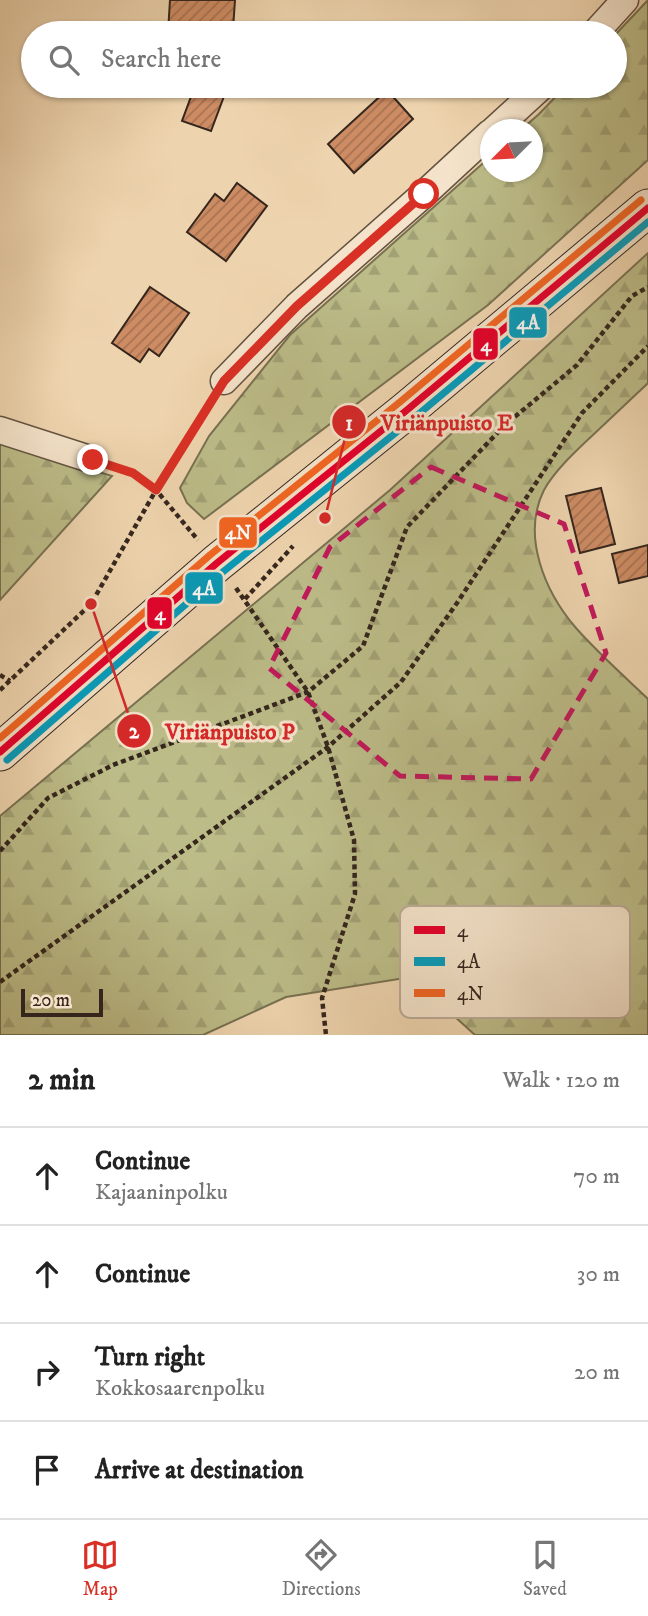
<!DOCTYPE html>
<html lang="en">
<head>
<meta charset="utf-8">
<style>
	body { margin:0; font-family:"IM FELL DW Pica",serif; background:#f6f6f6; color:#222 }
	.compass { position:absolute; left:480px; top:119px; width:63px; height:63px; border-radius:50%; background:#fff; box-shadow:0 2px 5px #0004; rotate:246deg }
	.scale { position:absolute; left:21px; bottom:18px; width:82px; box-sizing:border-box; padding-left:7px; border:4px solid #35261d; border-top:0; font-size:19px; line-height:24px; white-space:nowrap; color:#35261d; -webkit-text-stroke:5px #f4e3ca; paint-order:stroke }
	.stop { position:absolute; width:21px; height:21px; margin:-16px; border:5px solid #d93025; border-radius:50%; background:#fff }
	.stop.end { background:#d93025; border-color:#fff; box-shadow:0 2px 7px #0008 }
	.list { margin:0; padding:0; list-style:none }
	h2 { display:flex; justify-content:space-between; align-items:center; height:91px; margin:0; padding:0 28px; font-size:30px }
	h2 small { font-size:23px; font-weight:400; color:#767676 }
	.list li { display:grid; grid-template-columns:46px 1fr auto; gap:21px; align-items:center; box-sizing:border-box; height:98px; padding:0 28px; border-top:2px solid #e0e0e0 }
	.list b { display:block; font-size:26px; white-space:nowrap }
	.list p { margin:0; font-size:23px; white-space:nowrap; color:#767676 }
	.list em { font-size:23px; font-style:normal; color:#767676 }
	.icon { flex:none; width:38px; height:38px; fill:none; stroke:currentColor; stroke-width:2; stroke-linecap:round; stroke-linejoin:round }
	.map { position:relative; flex:none; width:648px; height:1035px; overflow:hidden }
	.search { position:absolute; background:#fff; box-shadow:0 2px 5px #0004; left:21px; right:21px; top:21px; height:77px; display:flex; align-items:center; gap:18px; box-sizing:border-box; padding:0 24px; border-radius:38px; color:#767676; font-size:26px }
	.sheet { height:483px; background:#fff }
	nav { display:flex; justify-content:space-around; align-items:center; box-sizing:border-box; height:98px; border-top:2px solid #e0e0e0; background:#fff; font-size:19px; color:#767676 }
	nav a { display:grid; justify-items:center; gap:4px }
	nav .on { color:#d93025 }
	.map>svg:first-child { display:block }
	.forest { fill:url(#forest-firs); stroke:#787152; stroke-width:2 }
	.building { fill:url(#building-hatch); stroke:#35261d; stroke-width:2 }
	.lines { fill:none; stroke-linecap:round; stroke-linejoin:round }
	.street-casing { stroke:#635241; stroke-width:29 }
	.secondary-casing { stroke:#35261d; stroke-width:39 }
	.path { stroke:#35261d; stroke-width:4.5; stroke-dasharray:5 3.5; stroke-linecap:butt }
	.street { stroke:#f4e3ca; stroke-width:26 }
	.secondary { stroke:#f4e3ca; stroke-width:37 }
	.bus-1-casing { stroke:#f4e3ca; stroke-width:12 }
	.bus-2-casing { stroke:#f4e3ca; stroke-width:12 }
	.bus-3-casing { stroke:#f4e3ca; stroke-width:12 }
	.bus-1 { stroke:#e4002b; stroke-width:7 }
	.bus-2 { stroke:#059cbc; stroke-width:7 }
	.bus-3 { stroke:#f26522; stroke-width:7 }
	.route { stroke:#d93025; stroke-width:9 }
	.marked { fill:none; stroke:#c2185b; stroke-width:5; stroke-dasharray:14 9; stroke-linejoin:round }
	.key { fill:#f4e3ca; stroke:#bbaa96; stroke-width:2 }
	.key-label { font-size:19px; fill:#35261d }
	.leader { fill:none; stroke:#d62828; stroke-width:2.5 }
	.callout-dot { fill:#d62828; stroke:#f4e3ca; stroke-width:2.5 }
	.mark-label { font-size:21px; text-anchor:middle; font-weight:bold; fill:#fff }
	.callout-label { font-size:23px; text-anchor:middle; font-weight:bold; fill:#d62828; stroke:#f4e3ca; stroke-width:6; stroke-linejoin:round; paint-order:stroke }
	.line-badge { stroke:#f4e3ca; stroke-width:2.5 }
	.badge-label { font-size:19px; text-anchor:middle; font-weight:bold; fill:#fff }
</style>
</head>
<body>
<div class="map">
<svg width="648" height="1035" viewBox="0 0 648 1035">
	<defs>
		<pattern id="forest-firs" width="22" height="20" patternUnits="userSpaceOnUse" patternTransform="scale(1.75)"><rect width="22" height="20" fill="#bcbc88"/><path d="M5 1l3.5 6h-7zM16 11l3.5 6h-7z" fill="#a2a175"/></pattern>
		<pattern id="building-hatch" width="6" height="6" patternUnits="userSpaceOnUse" patternTransform="scale(1.75)"><rect width="6" height="6" fill="#cd8c63"/><path d="M-1 1l2-2M0 6l6-6M5 7l2-2" fill="none" stroke="#a77251"/></pattern>
	</defs>
	<rect width="100%" height="100%" fill="#eed4ae"/>
	<filter id="stains"><feTurbulence type="fractalNoise" baseFrequency=".00286" numOctaves="4"/><feColorMatrix values="0 0 0 0 .2 0 0 0 0 .09 0 0 0 0 .02 0 0 0 .5 -.17"/></filter>
	<radialGradient id="worn" r=".72"><stop offset=".6" stop-color="#630" stop-opacity="0"/><stop offset="1" stop-color="#630" stop-opacity=".3"/></radialGradient>
	<path class="forest" d="M648 0V160L488 305 204 519 187 503 180 488 209 436 290 335 490 157V172H532V130L522 129 539 114 566 86H615V35Z
		M648 253V383C630 400 612 417 594 434 577 450 555 470 544 490 521 536 545 592 576 628 598 653 624 676 648 699V1035H475L411 977 286 997 203 1035H0V816L390 490Z
		M0 442 112 476 0 600Z"/>
	<path class="building" d="M170 0H235L233 29 208 27 207 33 168 32Z
		M195 86H210L226 91 211 131 182 121Z
		M387 90 413 119 354 173 328 144Z
		M237 183 267 206 226 261 187 232 215 194 224 201Z
		M150 287 189 313 159 356 149 349 140 362 112 343Z
		M601 488 615 544 580 553 566 496Z
		M648 545V576L619 583 612 554Z"/>
	<g class="lines">
		<defs>
			<path id="street" d="M595 33 625 0
				M494 130 542 86
				M224 381 297 306 424 194 490 133
				M0 430 93 460"/>
			<path id="secondary" d="M0 752 217 563 407 410 648 208"/>
		</defs>
		<use href="#street" class="street-casing"/>
		<use href="#secondary" class="secondary-casing"/>
		<path class="path" d="M117 468 133 473 156 490 198 540
			M236 588 308 692 328 747 354 840 355 894 322 998 326 1035
			M245 599 293 546
			M0 675 10 681
			M0 690 91 604 156 490 211 402
			M0 851 48 798 113 765 308 692 363 646 407 527 505 425 577 365 632 296 648 287
			M0 982 328 747 401 682 457 603 582 413 648 346"/>
		<use href="#street" class="street"/>
		<use href="#secondary" class="secondary"/>
		<defs>
			<path id="bus-1" d="M0 752 217 563 407 410 648 208"/>
			<path id="bus-2" d="M7 760 224 571 414 418 648 222"/>
			<path id="bus-3" d="M0 738 210 555 400 402 641 200"/>
		</defs>
		<use href="#bus-1" class="bus-1-casing"/>
		<use href="#bus-2" class="bus-2-casing"/>
		<use href="#bus-3" class="bus-3-casing"/>
		<use href="#bus-1" class="bus-1"/>
		<use href="#bus-2" class="bus-2"/>
		<use href="#bus-3" class="bus-3"/>
	</g>
	<g class="lines">
		<path class="route" d="M93 460 133 473 156 490 224 381 297 306 424 194"/>
	</g>
	<path class="marked" d="M431 467 564 524 606 653 531 779 400 776 269 668 330 547Z"/>
	<rect x="400" y="906" width="230" height="112" rx="10" class="key"/>
	<rect x="414" y="926" width="31" height="8" fill="#e4002b"/>
	<rect x="414" y="957" width="31" height="9" fill="#059cbc"/>
	<rect x="414" y="989" width="31" height="8" fill="#f26522"/>
	<g class="key-label">
		<text x="457" y="937">4</text>
		<text x="457" y="968">4A</text>
		<text x="457" y="1000">4N</text>
	</g>
	<path class="leader" d="M325 518L349 422M91 604L134 731"/>
	<g class="callout-dot">
		<circle cx="325" cy="518" r="7"/>
		<circle cx="91" cy="604" r="7"/>
		<circle cx="349" cy="422" r="18"/>
		<circle cx="134" cy="731" r="18"/>
	</g>
	<g class="mark-label">
		<text x="349" y="430">1</text>
		<text x="134" y="738">2</text>
	</g>
	<g class="callout-label">
		<text x="447" y="430">Viriänpuisto E</text>
		<text x="230" y="739">Viriänpuisto P</text>
	</g>
	<g class="line-badge">
		<rect x="508" y="306" width="40" height="33" rx="7" fill="#059cbc"/>
		<rect x="472" y="327" width="27" height="34" rx="7" fill="#e4002b"/>
		<rect x="218" y="516" width="40" height="33" rx="7" fill="#f26522"/>
		<rect x="184" y="571" width="40" height="34" rx="7" fill="#059cbc"/>
		<rect x="146" y="596" width="27" height="34" rx="7" fill="#e4002b"/>
	</g>
	<g class="badge-label">
		<text x="528" y="329">4A</text>
		<text x="486" y="351">4</text>
		<text x="238" y="539">4N</text>
		<text x="204" y="595">4A</text>
		<text x="160" y="620">4</text>
	</g>
	<rect width="100%" height="100%" filter="url(#stains)"/>
	<rect width="100%" height="100%" fill="url(#worn)"/>
</svg>
<svg class="compass" viewBox="-18 -18 36 36"><path d="M0-13l5 13h-10z" fill="#e53935"/><path d="M0 13l5-13h-10z" fill="#767676"/></svg>
<div class="scale">20 m</div>
<div class="stop" style="left:424px;top:194px"></div>
<div class="stop end" style="left:93px;top:460px"></div>
<div class="search"><svg class="icon" aria-label="search" viewBox="0 0 24 24"><circle cx="10" cy="10" r="6"/><path d="M15 15l6 6"/></svg>Search here</div>
</div>
<section class="sheet">
<h2>2 min<small>Walk · 120 m</small></h2>
<ul class="list">
<li><svg class="icon" aria-label="ahead" viewBox="0 0 24 24"><path d="M12 20V5M6 11l6-6 6 6"/></svg><div><b>Continue</b><p>Kajaaninpolku</p></div><em>70 m</em></li>
<li><svg class="icon" aria-label="ahead" viewBox="0 0 24 24"><path d="M12 20V5M6 11l6-6 6 6"/></svg><div><b>Continue</b></div><em>30 m</em></li>
<li><svg class="icon" aria-label="right" viewBox="0 0 24 24"><path d="M7 20v-9h11M14 6l5 5-5 5"/></svg><div><b>Turn right</b><p>Kokkosaarenpolku</p></div><em>20 m</em></li>
<li><svg class="icon" aria-label="arrive" viewBox="0 0 24 24"><path d="M6 21V4h12l-3 4 3 4H6"/></svg><div><b>Arrive at destination</b></div></li>
</ul>
</section>
<nav>
<a class="on"><svg class="icon" aria-label="map" viewBox="0 0 24 24"><path d="M3 6l6-2 6 2 6-2v14l-6 2-6-2-6 2zM9 4v14M15 6v14"/></svg>Map</a>
<a><svg class="icon" aria-label="directions" viewBox="0 0 24 24"><path d="M12 3l9 9-9 9-9-9zM9 14v-3h6M13 9l2 2-2 2"/></svg>Directions</a>
<a><svg class="icon" aria-label="saved" viewBox="0 0 24 24"><path d="M7 4h10v16l-5-4-5 4z"/></svg>Saved</a>
</nav>
</body>
</html>
